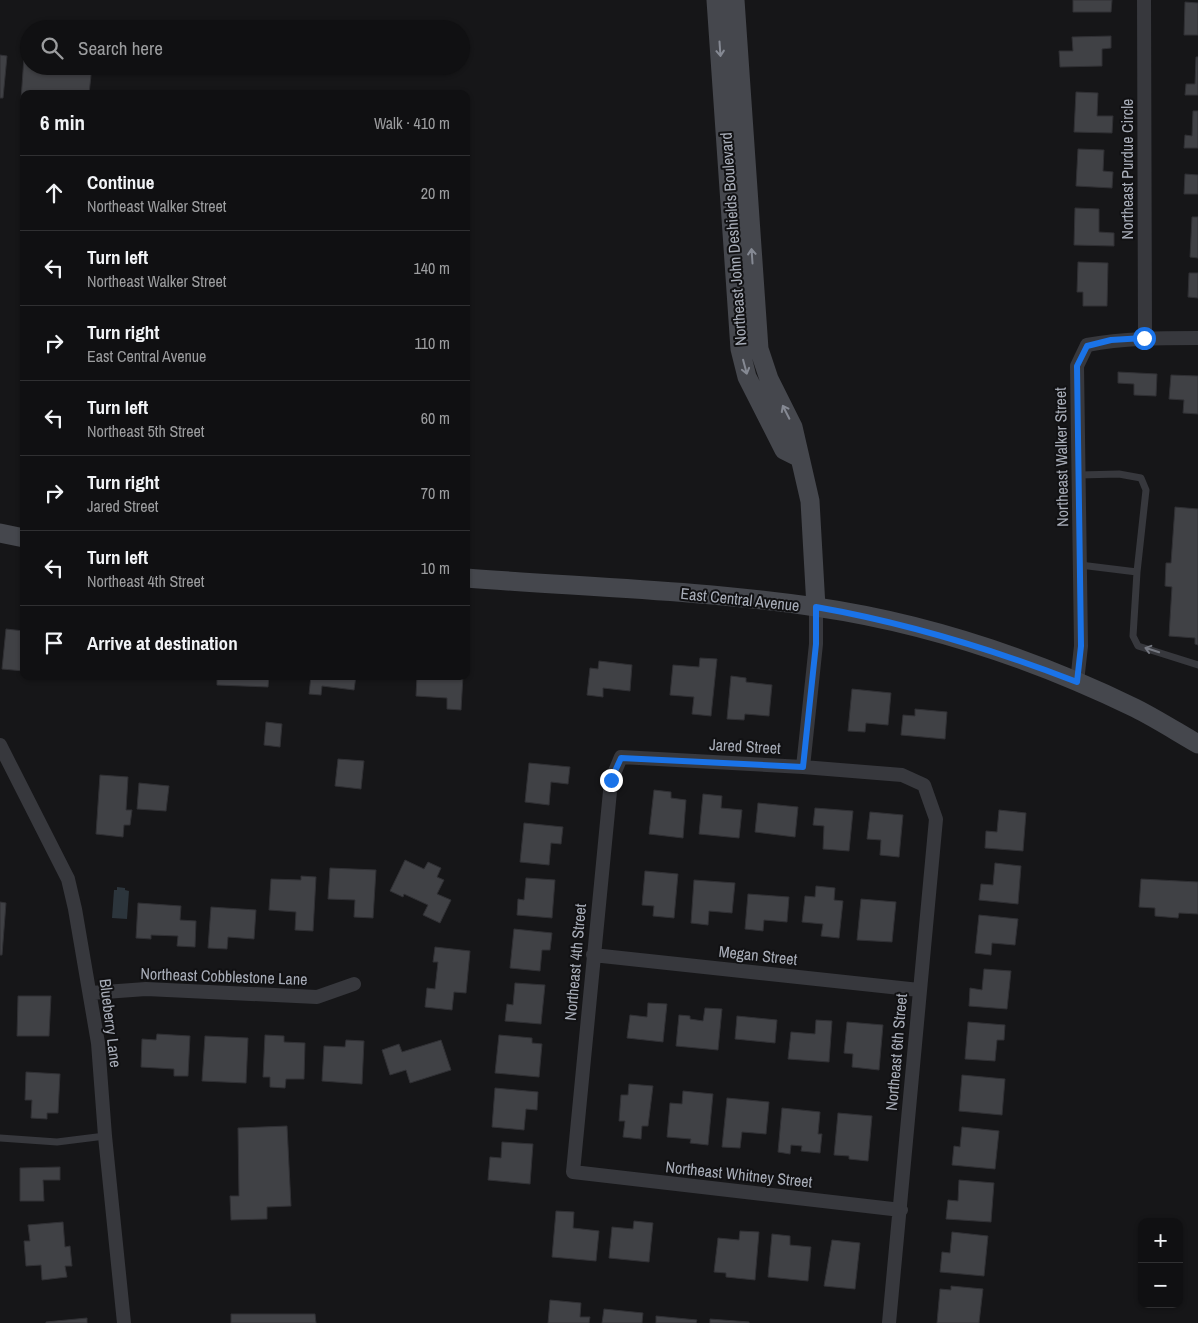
<!DOCTYPE html>
<html lang="en">
<head>
<meta charset="utf-8">
<style>
	body { margin:0; font-family:"Archivo Narrow",sans-serif; background:#1e1e20; color:#f1f3f6 }
	.controls { position:absolute; right:15px; bottom:15px; display:grid; overflow:hidden; border-radius:10px; box-shadow:0 1px 4px #0004 }
	.controls button { width:45px; height:45px; display:grid; place-items:center; padding:0; border:0; border-bottom:1px solid #303032; background:#101012; color:#f1f3f6; font:25px sans-serif }
	.stop { position:absolute; width:15px; height:15px; margin:-11px; border:4px solid #1a73e8; border-radius:50%; background:#fff }
	.stop.end { background:#1a73e8; border-color:#fff; box-shadow:0 1px 5px #0008 }
	.list { margin:0; padding:0; list-style:none }
	h2 { display:flex; justify-content:space-between; align-items:center; height:65px; margin:0; padding:0 20px; font-size:21px }
	h2 small { font-size:16px; font-weight:400; color:#9c9d9f }
	.list li { display:grid; grid-template-columns:32px 1fr auto; gap:15px; align-items:center; box-sizing:border-box; height:75px; padding:0 20px; border-top:1px solid #303032 }
	.list b { display:block; font-size:19px; white-space:nowrap }
	.list p { margin:0; font-size:16px; white-space:nowrap; color:#9c9d9f }
	.list em { font-size:16px; font-style:normal; color:#9c9d9f }
	.icon { flex:none; width:28px; height:28px; fill:none; stroke:currentColor; stroke-width:2; stroke-linecap:round; stroke-linejoin:round }
	.map { position:relative; flex:none; width:1198px; height:1323px; overflow:hidden }
	.search { position:absolute; background:#101012; box-shadow:0 1px 4px #0004; left:20px; top:20px; width:450px; height:55px; display:flex; align-items:center; gap:12px; box-sizing:border-box; padding:0 18px; border-radius:28px; color:#9c9d9f; font-size:19px }
	.panel { position:absolute; background:#101012; box-shadow:0 1px 4px #0004; left:20px; top:90px; width:450px; height:590px; border-radius:10px }
	.map>svg:first-child { display:block }
	.water { fill:#2c353c }
	.building { fill:#404145; stroke:#303034 }
	.lines { fill:none; stroke-linecap:round; stroke-linejoin:round }
	.lane { stroke:#37383d; stroke-width:7 }
	.street { stroke:#37383d; stroke-width:14 }
	.secondary { stroke:#45474d; stroke-width:19 }
	.oneway { stroke:#858993 }
	.oneway2 { stroke:#757881 }
	.route { stroke:#1a73e8; stroke-width:6 }
	.labels { text-anchor:middle; stroke-width:4; stroke-linejoin:round; paint-order:stroke }
	.street-label { font-size:16px; fill:#a8adb8; stroke:#111113 }
</style>
</head>
<body>
<div class="map">
<svg width="1198" height="1323" viewBox="0 0 1198 1323">
	<rect width="100%" height="100%" fill="#161618"/>
	<path class="water" d="M117 887 125 888V890L129 891 127 919 112 918 114 890H117Z"/>
	<path class="building" d="M1073 0H1112L1111 12H1073Z
		M1185 2 1198 3V35H1184Z
		M1111 36V48L1102 49V66L1060 67 1059 51H1073L1072 37Z
		M0 55 7 56 3 98H0Z
		M24 57H29V66H92L89 94H24V101L21 100Z
		M1196 57H1198V95H1185L1186 84H1195Z
		M1076 92 1098 93 1097 116H1113L1112 133 1074 132Z
		M1193 111H1198V148H1184L1185 135 1192 136Z
		M1078 149 1104 150 1103 171 1113 172 1112 188 1076 186Z
		M1185 174 1198 175V194H1184Z
		M1075 208 1099 209V232L1114 233V246L1074 245Z
		M1192 217H1198V258L1190 257Z
		M1078 262 1108 263 1107 306H1083V292H1077Z
		M1189 273H1198V298L1188 297Z
		M1118 372 1157 374 1156 396 1134 395V384L1118 383Z
		M1171 375 1198 376V414L1183 413 1184 400 1169 399Z
		M1175 507 1198 509V645L1195 644V638L1169 636 1172 587 1165 586 1166 563H1171Z
		M6 629 24 631V671L2 669Z
		M700 658 717 659 711 716 692 714 694 697 670 695 673 665 699 667Z
		M599 661 632 665 630 691 603 688V697L587 695 590 668 598 669Z
		M217 676H269L268 687 217 685Z
		M311 676H356L354 690 322 686 321 695 309 694Z
		M417 676H463L461 710 447 709V698L416 696Z
		M731 676 746 678V682L772 685 769 716 745 714 744 720 727 719Z
		M852 689 891 693 888 725 866 723 865 732 848 731Z
		M915 709 947 712 945 739 901 735 903 715 915 716Z
		M266 722 282 724 280 747 264 745Z
		M338 759 364 761 361 789 335 786Z
		M529 763 570 767 568 784 551 782 549 805 525 802Z
		M100 775 128 777 126 810H132L130 825H124L123 837 96 834Z
		M139 783 169 786 166 811 137 809Z
		M654 790 671 792V798L686 800 683 838 649 834Z
		M703 794 722 796 721 808 742 810 739 838 699 834Z
		M758 803 798 807 795 837 755 832Z
		M815 808 853 811 849 851 823 849 824 826 813 825Z
		M999 810 1026 813 1023 851 985 848 986 831 997 832Z
		M870 812 903 815 899 857 880 855 881 840 867 839Z
		M524 823 563 827 561 844 551 843 549 865 520 862Z
		M405 860 424 869 428 862 441 868 437 877 444 880 437 894 451 900 440 923 423 915 428 905 404 894 403 897 390 891Z
		M995 863 1021 866 1018 904 979 900 981 884 993 885Z
		M330 868 376 870 373 918 354 917 355 900 328 899Z
		M645 871 678 874 674 918 653 916 654 906 642 905Z
		M301 876 316 877 313 931 295 930 296 912 269 910 271 879 301 880Z
		M526 878 555 880 552 918 517 915 518 899 524 900Z
		M1141 879 1198 882V914L1179 913 1178 918 1155 916V908L1139 907Z
		M694 880 735 883 732 913 709 911 708 925 691 923Z
		M816 886 835 888 834 900 843 901 839 938 821 936 823 924 802 922 805 896 815 897Z
		M748 894 789 897 787 922 764 920 763 931 745 929Z
		M861 899 896 902 892 942 857 940Z
		M0 902 6 903 2 955H0Z
		M138 903 181 906 180 920 196 921 195 947 177 946 178 936 151 935V939L136 938Z
		M211 907 256 910 254 939 228 937 227 949 208 948Z
		M979 915 1018 919 1015 945 992 943 991 955 975 953Z
		M514 929 552 933 550 950H542L540 971 510 968Z
		M435 947 470 951 466 993 454 992 452 1010 425 1007 427 988 435 989 438 962H433Z
		M984 969 1011 971 1007 1009 969 1006 970 988 982 990Z
		M515 983 545 985 541 1024 505 1021 507 1004 513 1005Z
		M18 996H51L49 1036H17Z
		M648 1003 667 1004 663 1042 627 1038 630 1015 647 1017Z
		M705 1008 722 1009 718 1050 676 1046 679 1015 690 1016V1019L703 1021Z
		M737 1016 777 1020 775 1043 735 1039Z
		M816 1020 832 1021 829 1062 788 1059 791 1032 815 1034Z
		M847 1022 883 1025 879 1070 852 1067 853 1054 844 1053Z
		M968 1022 1005 1025 1004 1040H997L995 1061 965 1059Z
		M157 1034 190 1036 188 1076H174V1069L141 1067 142 1039 156 1040Z
		M265 1035 284 1036V1042L305 1043 304 1079H286L285 1088 270 1087V1077H263Z
		M499 1035 532 1038V1043L542 1044 539 1077 495 1073Z
		M205 1036 248 1038 246 1083 202 1081Z
		M346 1040 364 1041 362 1084 322 1081 324 1046 345 1047Z
		M441 1040 451 1070 410 1083 406 1070 390 1075 382 1050 399 1044 402 1052Z
		M26 1072 60 1074 58 1113H47V1119L31 1118 32 1100H25Z
		M962 1075 1005 1079 1002 1115 959 1111Z
		M629 1084 653 1086 648 1126H642L641 1139 623 1137 625 1121H619L621 1095H628Z
		M495 1088 538 1092 537 1110 526 1109 524 1130 492 1127Z
		M683 1091 713 1094 708 1145 690 1143 691 1139 667 1137 670 1103 682 1104Z
		M727 1098 769 1102 766 1134 742 1132 740 1148 722 1147Z
		M782 1108 820 1112 818 1134H822L820 1153 801 1151 802 1146 791 1145 790 1154 778 1152Z
		M838 1113 872 1116 868 1161 849 1159V1156L834 1155Z
		M287 1126 291 1206 267 1207V1219L231 1220 230 1196H239L238 1128Z
		M962 1127 999 1131 995 1169 952 1165 954 1146 960 1147Z
		M502 1142 533 1144 530 1184 488 1180 490 1157 501 1158Z
		M60 1167V1180H43L44 1201H20V1168Z
		M959 1180 994 1183 991 1222 946 1219 948 1200 958 1201Z
		M556 1211 574 1212 573 1228 599 1231 596 1261 552 1257Z
		M634 1221 653 1223 649 1262 609 1258 612 1227 633 1229Z
		M63 1222 65 1247 70 1246 72 1266H65L67 1277 42 1280 41 1265 26 1266 24 1241H30L28 1225Z
		M740 1231 759 1232 755 1280 726 1277V1273L714 1272 718 1238 739 1240Z
		M952 1232 988 1236 984 1276 940 1272 942 1252 950 1253Z
		M772 1234 790 1236V1245L811 1247 808 1281 768 1277Z
		M832 1240 860 1243 855 1289 824 1286Z
		M951 1286 983 1289 979 1323H937L940 1289 951 1290Z
		M550 1300 581 1303 580 1317H590L589 1323H548Z
		M604 1309 643 1313 642 1323H602Z
		M231 1314H315L316 1323H231Z
		M656 1316 697 1320 696 1323H656Z
		M87 1318V1323H46V1322Z
		M710 1319 749 1322V1323H710Z"/>
	<g class="lines">
		<path class="lane" d="M1079 475 1119 474 1141 478 1146 490 1137 572
			M1080 565 1137 572 1133 636 1138 646 1198 665
			M0 1138 57 1142 105 1136"/>
		<path class="street" d="M1144 0 1145 338
			M1077 682 1081 646 1077 366 1087 345C1124 338 1160 338 1198 338
			M0 745 68 879 75 909 98 1043 105 1136 124 1323
			M803 767 816 644V607
			M593 955 919 990
			M91 993 146 989 317 997 354 984
			M889 1323 936 819 924 785 902 775 803 767 621 757 611 781 573 1172 901 1210"/>
		<path class="secondary" d="M716 0 740 349 747 377 784 450 800 458
			M735 0 759 349 769 379 793 427 810 501 816 607
			M0 533 24 538
			M466 578C583 587 700 590 816 607 926 623 1036 660 1135 708 1157 719 1177 732 1198 744"/>
	</g>
	<defs><path id="oneway-shaft" d="M-6 0H5M1.5-3L5.5 0L1.5 3" fill="none" stroke-width="1.6" stroke-linecap="round" stroke-linejoin="round" transform="scale(1.25)"/></defs>
	<g class="oneway">
		<use href="#oneway-shaft" transform="translate(720 49) rotate(86)"/>
		<use href="#oneway-shaft" transform="translate(752 256) rotate(-94)"/>
		<use href="#oneway-shaft" transform="translate(745 367) rotate(75)"/>
		<use href="#oneway-shaft" transform="translate(786 412) rotate(-117)"/>
	</g>
	<use class="oneway2" href="#oneway-shaft" transform="translate(1152 650) rotate(-162)"/>
	<g class="lines">
		<path class="route" d="M611 780 621 758 803 767 816 644V607C907 623 992 649 1077 682L1081 646 1077 366 1087 346 1111 340 1144 338"/>
	</g>
	<g class="labels">
		<g class="street-label">
			<text transform="translate(1127 169) rotate(-90)" y="6">Northeast Purdue Circle</text>
			<text transform="translate(733 239) rotate(-94)" y="6">Northeast John Deshields Boulevard</text>
			<text transform="translate(1061 457) rotate(-91)" y="6">Northeast Walker Street</text>
			<text transform="translate(740 599) rotate(6)" y="6">East Central Avenue</text>
			<text transform="translate(745 746) rotate(3)" y="6">Jared Street</text>
			<text transform="translate(758 955) rotate(6)" y="6">Megan Street</text>
			<text transform="translate(575 962) rotate(-85)" y="6">Northeast 4th Street</text>
			<text transform="translate(224 976) rotate(2)" y="6">Northeast Cobblestone Lane</text>
			<text transform="translate(111 1023) rotate(83)" y="6">Blueberry Lane</text>
			<text transform="translate(896 1052) rotate(-85)" y="6">Northeast 6th Street</text>
			<text transform="translate(739 1174) rotate(6)" y="6">Northeast Whitney Street</text>
		</g>
	</g>
</svg>
<div class="controls">
<button>+</button>
<button>−</button>
</div>
<div class="stop" style="left:1144px;top:338px"></div>
<div class="stop end" style="left:611px;top:780px"></div>
<div class="search"><svg class="icon" aria-label="search" viewBox="0 0 24 24"><circle cx="10" cy="10" r="6"/><path d="M15 15l6 6"/></svg>Search here</div>
<section class="panel">
<h2>6 min<small>Walk · 410 m</small></h2>
<ul class="list">
<li><svg class="icon" aria-label="ahead" viewBox="0 0 24 24"><path d="M12 20V5M6 11l6-6 6 6"/></svg><div><b>Continue</b><p>Northeast Walker Street</p></div><em>20 m</em></li>
<li><svg class="icon" aria-label="left" viewBox="0 0 24 24"><path d="M17 20v-9H6M10 6l-5 5 5 5"/></svg><div><b>Turn left</b><p>Northeast Walker Street</p></div><em>140 m</em></li>
<li><svg class="icon" aria-label="right" viewBox="0 0 24 24"><path d="M7 20v-9h11M14 6l5 5-5 5"/></svg><div><b>Turn right</b><p>East Central Avenue</p></div><em>110 m</em></li>
<li><svg class="icon" aria-label="left" viewBox="0 0 24 24"><path d="M17 20v-9H6M10 6l-5 5 5 5"/></svg><div><b>Turn left</b><p>Northeast 5th Street</p></div><em>60 m</em></li>
<li><svg class="icon" aria-label="right" viewBox="0 0 24 24"><path d="M7 20v-9h11M14 6l5 5-5 5"/></svg><div><b>Turn right</b><p>Jared Street</p></div><em>70 m</em></li>
<li><svg class="icon" aria-label="left" viewBox="0 0 24 24"><path d="M17 20v-9H6M10 6l-5 5 5 5"/></svg><div><b>Turn left</b><p>Northeast 4th Street</p></div><em>10 m</em></li>
<li><svg class="icon" aria-label="arrive" viewBox="0 0 24 24"><path d="M6 21V4h12l-3 4 3 4H6"/></svg><div><b>Arrive at destination</b></div></li>
</ul>
</section>
</div>
</body>
</html>
